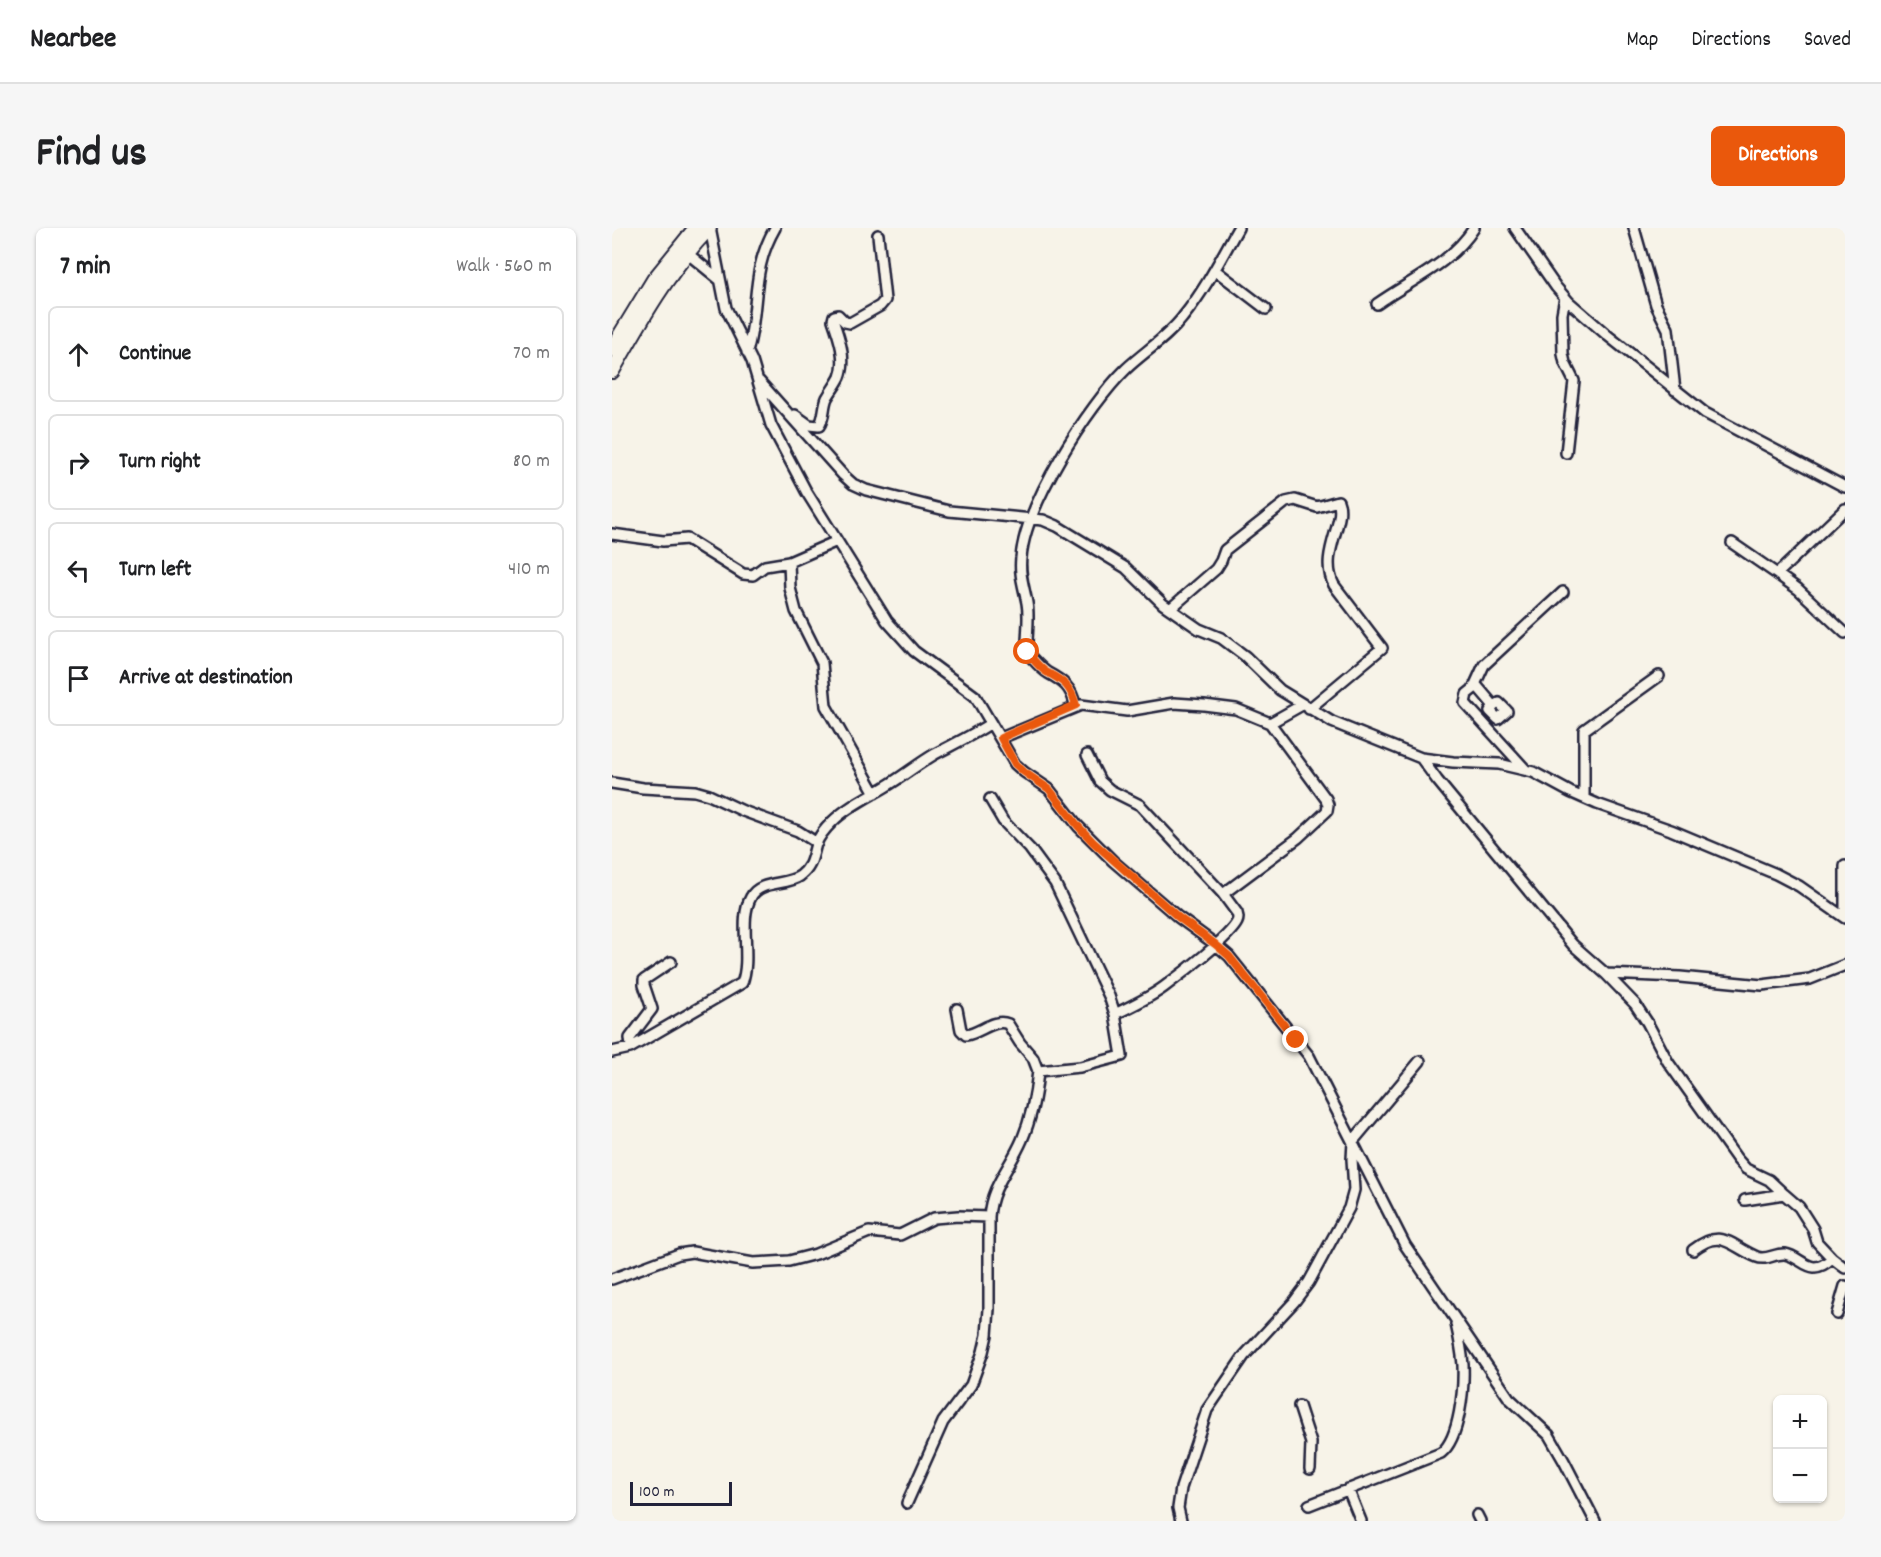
<!DOCTYPE html>
<html lang="en">
<head>
<meta charset="utf-8">
<style>
	body { margin:0; font-family:Dekko,sans-serif; background:#f6f6f6; color:#202124 }
	.controls { position:absolute; right:18px; bottom:18px; display:grid; overflow:hidden; border-radius:9px; box-shadow:0 2px 4px #0004 }
	.controls button { width:54px; height:54px; display:grid; place-items:center; padding:0; border:0; border-bottom:2px solid #e0e0e0; background:#fff; color:#202124; font:30px sans-serif }
	.scale { position:absolute; left:18px; bottom:15px; width:102px; box-sizing:border-box; padding-left:6px; border:3px solid #22223b; border-top:0; font-size:16px; line-height:21px; white-space:nowrap; color:#22223b; -webkit-text-stroke:4px #f7f3e8; paint-order:stroke }
	.stop { position:absolute; width:18px; height:18px; margin:-14px; border:4px solid #ea580c; border-radius:50%; background:#fff }
	.stop.end { background:#ea580c; border-color:#fff; box-shadow:0 2px 6px #0008 }
	.list { margin:0; padding:0; list-style:none }
	h2 { display:flex; justify-content:space-between; align-items:center; height:78px; margin:0; padding:0 24px; font-size:26px }
	h2 small { font-size:20px; font-weight:400; color:#757577 }
	.list li { display:grid; grid-template-columns:39px 1fr auto; gap:18px; align-items:center; box-sizing:border-box; height:96px; margin:0 12px 12px; padding:0 12px; border:2px solid #e0e0e0; border-radius:9px }
	.list b { display:block; font-size:22px; white-space:nowrap }
	.list em { font-size:20px; font-style:normal; color:#757577 }
	.icon { flex:none; width:33px; height:33px; fill:none; stroke:currentColor; stroke-width:2; stroke-linecap:round; stroke-linejoin:round }
	.map { position:relative; flex:none; width:1233px; height:1293px; overflow:hidden; border-radius:9px }
	header { display:flex; align-items:center; gap:36px; box-sizing:border-box; height:84px; padding:0 30px; background:#fff; border-bottom:2px solid #e0e0e0 }
	header strong { font-size:28px }
	nav { display:flex; gap:33px; margin-inline-start:auto; font-size:21px }
	.intro { display:flex; align-items:center; justify-content:space-between; box-sizing:border-box; height:144px; padding:0 36px }
	h1 { margin:0; font-size:42px }
	.button { padding:15px 27px; border-radius:9px; background:#ea580c; color:#fff; font-size:21px; font-weight:700 }
	main { display:flex; gap:36px; padding:0 36px }
	aside { flex:1; background:#fff; border-radius:9px; box-shadow:0 2px 4px #0004 }
	.map>svg:first-child { display:block }
	.lines { fill:none; stroke-linecap:round; stroke-linejoin:round }
	.minor-casing { stroke:#22223b; stroke-width:14 }
	.highway-casing { stroke:#22223b; stroke-width:18 }
	.minor { stroke:#f7f3e8; stroke-width:9 }
	.highway { stroke:#f7f3e8; stroke-width:14 }
	.route { stroke:#ea580c; stroke-width:8 }
</style>
</head>
<body>
<header>
<strong>Nearbee</strong>
<nav><a>Map</a><a>Directions</a><a>Saved</a></nav>
</header>
<div class="intro"><h1>Find us</h1><a class="button">Directions</a></div>
<main>
<aside>
<h2>7 min<small>Walk · 560 m</small></h2>
<ul class="list">
<li><svg class="icon" aria-label="ahead" viewBox="0 0 24 24"><path d="M12 20V5M6 11l6-6 6 6"/></svg><div><b>Continue</b></div><em>70 m</em></li>
<li><svg class="icon" aria-label="right" viewBox="0 0 24 24"><path d="M7 20v-9h11M14 6l5 5-5 5"/></svg><div><b>Turn right</b></div><em>80 m</em></li>
<li><svg class="icon" aria-label="left" viewBox="0 0 24 24"><path d="M17 20v-9H6M10 6l-5 5 5 5"/></svg><div><b>Turn left</b></div><em>410 m</em></li>
<li><svg class="icon" aria-label="arrive" viewBox="0 0 24 24"><path d="M6 21V4h12l-3 4 3 4H6"/></svg><div><b>Arrive at destination</b></div></li>
</ul>
</aside>
<div class="map">
<svg width="1233" height="1293" viewBox="0 0 1233 1293">
	<rect width="100%" height="100%" fill="#f7f3e8"/>
	<filter id="ink" filterUnits="userSpaceOnUse"><feTurbulence type="fractalNoise" baseFrequency=".0167" numOctaves="2"/><feDisplacementMap in="SourceGraphic" scale="12" xChannelSelector="R" yChannelSelector="G"/><feConvolveMatrix kernelMatrix="1 2 1 2 8 2 1 2 1" color-interpolation-filters="sRGB"/></filter>
	<g filter="url(#ink)">
		<g class="lines">
			<defs>
				<path id="minor" d="M98 0 114 80 140 133 159 197 194 263 275 393 302 423 363 468 403 536 412 544 437 561 466 598 501 633 566 689 603 716 617 728 697 828 793 1017 897 1170 937 1207 952 1233 983 1293
					M903 0 944 59 957 74 995 107 1093 185 1233 259
					M1022 0 1044 77 1056 101 1063 162
					M75 25 108 52
					M603 42 654 81
					M953 69 950 86 951 126 953 135 962 153 954 225
					M765 76C799 52 839 36 862 0
					M135 124C148 80 138 43 163 0
					M147 153 231 247 241 256 254 262 337 283 431 292 445 298 514 340 551 376 587 401 609 410 633 428 668 462 720 494 809 530 841 534 887 536 921 544 958 564 985 576 1059 602 1164 646 1187 658 1233 690
					M183 187 197 197 207 198C213 190 211 179 215 170 219 163 224 157 228 149 235 132 227 109 221 92L222 88 226 87 233 94 238 95 268 78 273 72 266 7
					M0 306 51 313 75 311 131 346 141 347 153 338 177 334 225 313
					M1120 315 1165 346 1233 281
					M177 334 178 360 184 383 210 435 214 478 263 565
					M1165 346 1186 361 1233 405
					M558 381 604 341 609 333 613 322 674 274 683 272 705 279 726 273C735 294 706 326 722 357L770 420 697 481
					M861 461 872 437 951 364
					M463 477C460 460 451 453 436 445 429 441 421 431 415 425 414 408 418 391 415 375 412 359 407 346 409 330 413 277 476 178 514 141 533 123 555 110 571 89 593 62 609 30 626 0
					M882 478 878 483 886 491 895 483 887 475 882 478 865 458 855 466 853 475 914 542
					M389 510 469 477 515 483 562 475 592 477 624 481 658 495
					M475 527 488 553 498 562 528 577 611 666
					M809 530 825 552 961 717 994 746
					M0 555 31 560 83 563 97 567 131 583 186 603 205 615
					M972 570V502L1047 448
					M1233 690V638
					M345 781 349 802 354 807C368 805 382 790 396 796L408 815 421 830 426 843
					M503 786C520 778 537 770 552 759 567 748 618 709 625 694 627 690 626 690 625 685L611 666 686 610 715 583 716 577 714 571 658 495 690 477
					M19 819 18 810 40 781 32 757V752L59 734
					M0 824 18 820 130 755C140 729 126 692 139 669 148 652 174 658 188 648 200 639 200 629 204 616 207 608 214 600 220 594 235 579 256 569 273 559 290 549 306 536 323 526 342 516 361 507 379 495
					M1172 966 1157 952 1134 941 1125 931 1056 834 1035 794 1023 776 994 746 1068 749 1150 757 1198 751 1233 737
					M1133 972 1172 966 1187 979 1201 1001 1205 1014 1220 1030
					M1081 1022C1110 999 1118 1018 1145 1029 1154 1033 1163 1025 1173 1026 1191 1029 1198 1051 1220 1030L1233 1040
					M0 1051 67 1026 80 1024 141 1035 177 1033 204 1026 257 1004 288 1007 322 990 346 988 377 989C379 958 398 940 410 912 419 891 424 865 426 843L468 839 510 828 503 786 497 768 443 655 418 621 391 593 378 571
					M1225 1086 1233 1058
					M687 1178 699 1215 698 1241
					M736 1261 749 1293
					M295 1275 331 1194 359 1157 371 1124 375 1107 377 1081V989
					M697 1277 829 1225C848 1210 852 1160 851 1137 850 1123 847 1109 844 1096
					M865 1287 868 1293
					M569 1293 566 1280 569 1260 595 1182 632 1128 682 1074 697 1054 737 980 742 962 740 931 741 913 808 833"/>
				<path id="highway" d="M0 121 42 52 84 0
					M0 143C28 93 57 41 97 0"/>
			</defs>
			<use href="#minor" class="minor-casing"/>
			<use href="#highway" class="highway-casing"/>
			<use href="#minor" class="minor"/>
			<use href="#highway" class="highway"/>
		</g>
	</g>
	<g class="lines" filter="url(#ink)">
		<path class="route" d="M415 424C421 431 428 441 436 445 452 453 459 459 464 477L389 510 403 536 412 544 437 561 466 598 481 614 566 689 603 716 617 728 684 812"/>
	</g>
</svg>
<div class="controls">
<button>+</button>
<button>−</button>
</div>
<div class="scale">100 m</div>
<div class="stop" style="left:415px;top:424px"></div>
<div class="stop end" style="left:684px;top:812px"></div>
</div>
</main>
</body>
</html>
